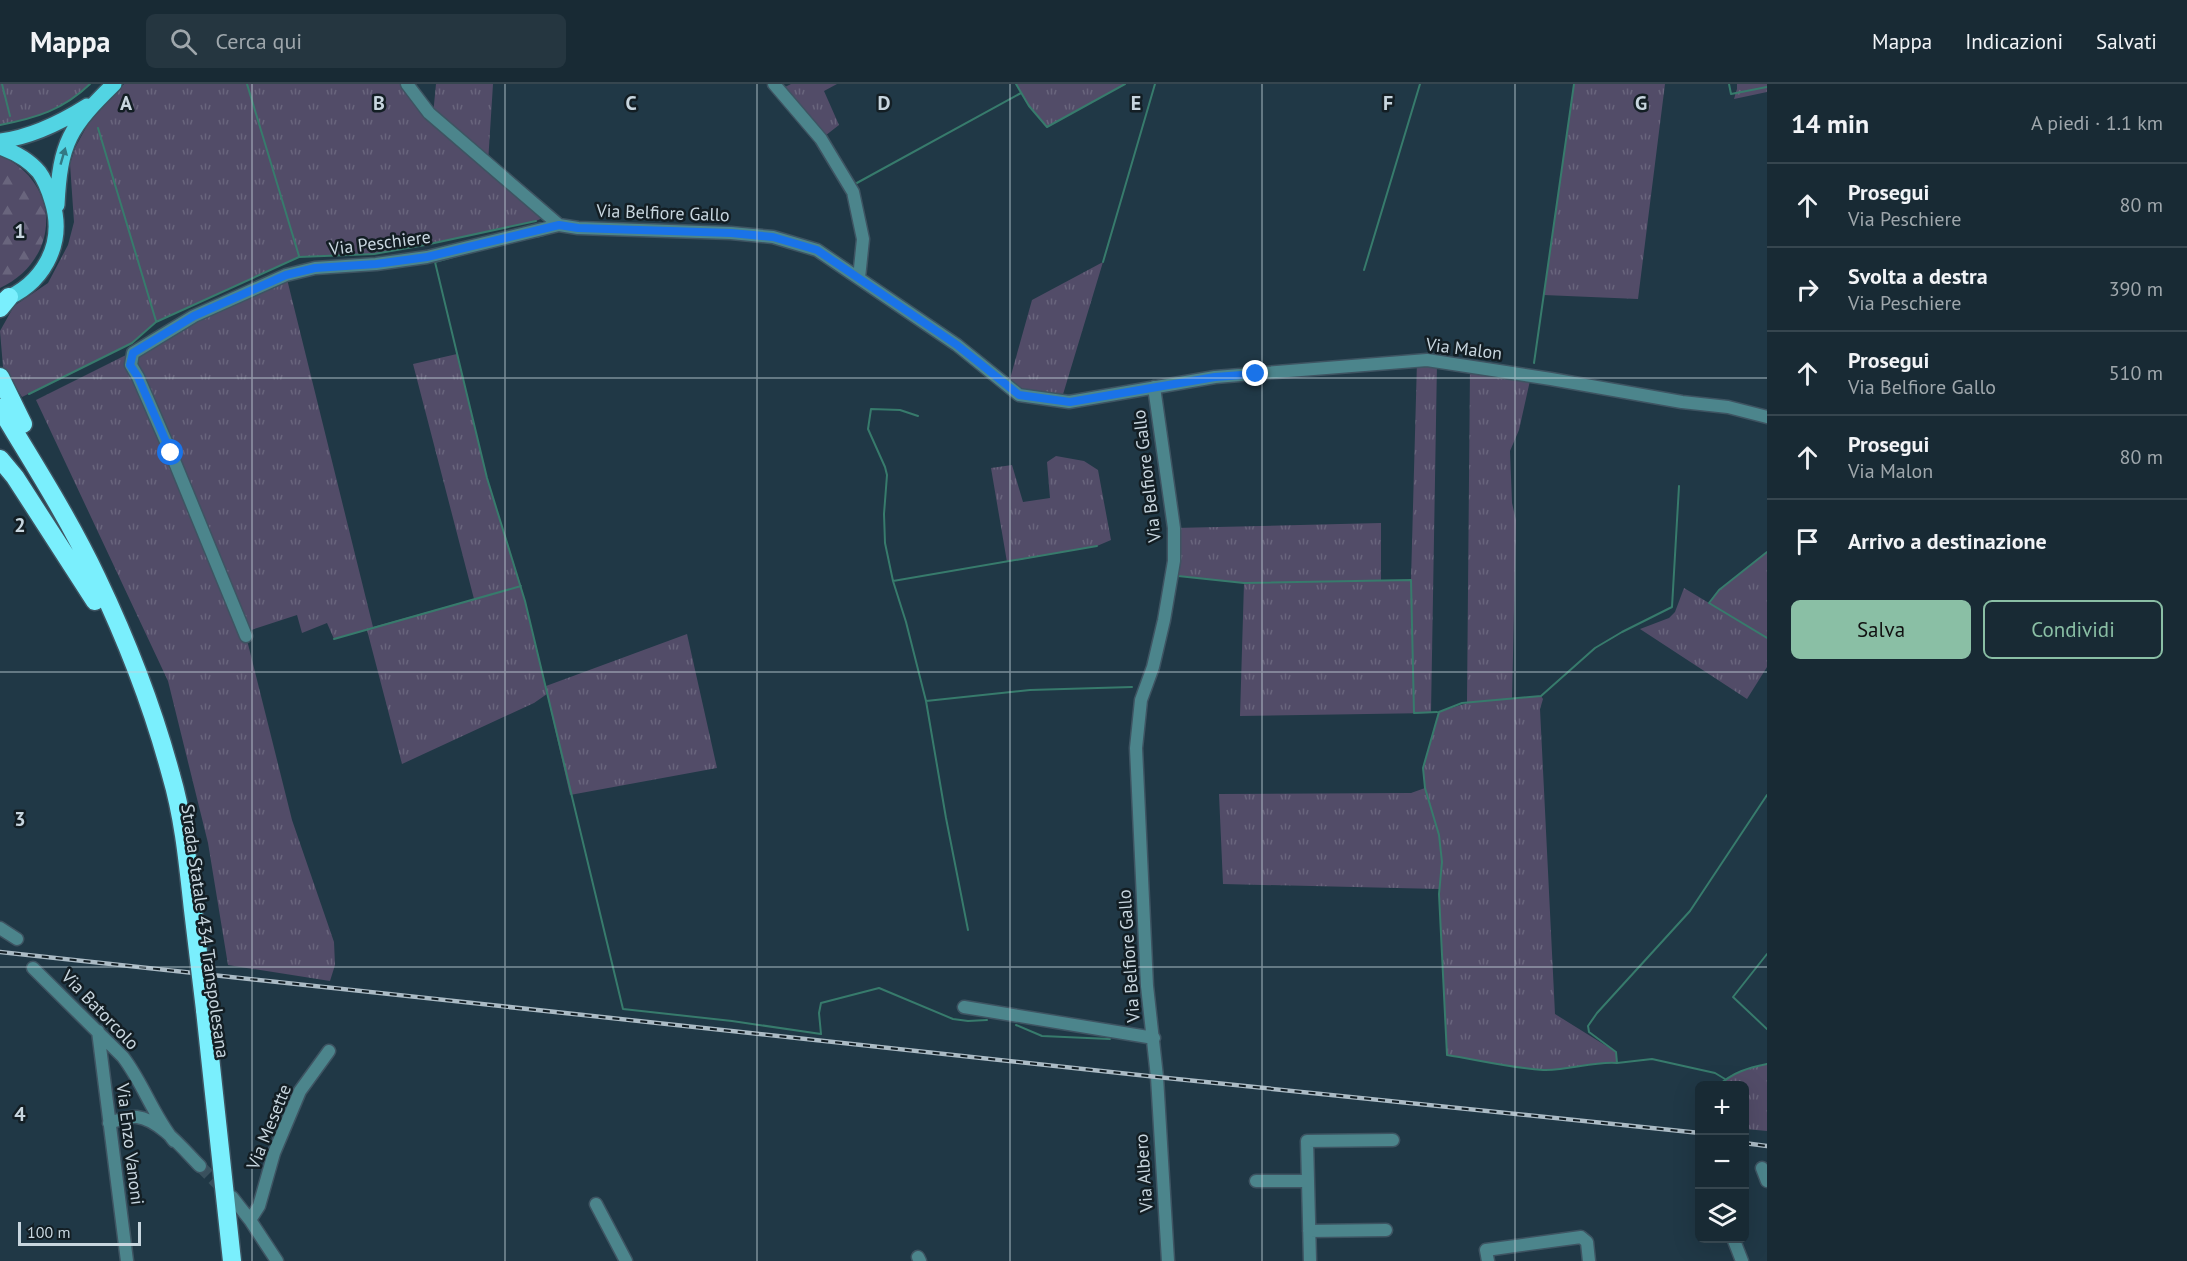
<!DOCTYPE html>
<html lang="it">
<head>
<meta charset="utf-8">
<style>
	body { margin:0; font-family:"PT Sans",sans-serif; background:#253640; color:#f1f3f6 }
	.controls { position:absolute; right:18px; bottom:18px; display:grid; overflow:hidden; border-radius:9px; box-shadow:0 6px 24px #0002 }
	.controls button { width:54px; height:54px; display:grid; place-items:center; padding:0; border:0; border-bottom:2px solid #36464f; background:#182a34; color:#f1f3f6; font:30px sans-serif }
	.scale { position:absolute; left:18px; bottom:15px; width:123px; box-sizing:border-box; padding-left:6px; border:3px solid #c8d6df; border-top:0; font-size:16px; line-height:21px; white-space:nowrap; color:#c8d6df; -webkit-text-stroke:4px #131e24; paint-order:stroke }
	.stop { position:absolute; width:18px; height:18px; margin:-14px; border:4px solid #1a73e8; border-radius:50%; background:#fff }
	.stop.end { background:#1a73e8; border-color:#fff; box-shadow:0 2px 6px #0008 }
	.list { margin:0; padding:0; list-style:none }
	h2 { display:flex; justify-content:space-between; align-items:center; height:78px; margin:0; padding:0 24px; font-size:26px }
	h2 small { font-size:20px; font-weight:400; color:#9fa7ac }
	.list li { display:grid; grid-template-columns:39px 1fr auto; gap:18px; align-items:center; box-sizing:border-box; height:84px; padding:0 24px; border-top:2px solid #36464f }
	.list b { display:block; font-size:22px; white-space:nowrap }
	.list p { margin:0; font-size:20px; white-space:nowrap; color:#9fa7ac }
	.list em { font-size:20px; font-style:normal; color:#9fa7ac }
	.actions { display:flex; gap:12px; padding:18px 24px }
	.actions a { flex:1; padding:14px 0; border:2px solid #8abfa5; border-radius:9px; text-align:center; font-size:21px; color:#8abfa5 }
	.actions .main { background:#8abfa5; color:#111 }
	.icon { flex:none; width:33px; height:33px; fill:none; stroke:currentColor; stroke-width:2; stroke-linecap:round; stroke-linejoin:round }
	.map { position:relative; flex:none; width:1767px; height:1177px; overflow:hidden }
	header { display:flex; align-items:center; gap:36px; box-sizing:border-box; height:84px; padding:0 30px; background:#182a34; border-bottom:2px solid #36464f }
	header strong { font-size:28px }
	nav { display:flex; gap:33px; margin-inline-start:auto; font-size:21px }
	.search { width:420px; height:54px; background:#253640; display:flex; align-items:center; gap:15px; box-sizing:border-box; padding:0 21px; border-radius:9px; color:#9fa7ac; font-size:22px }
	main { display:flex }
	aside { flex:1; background:#182a34 }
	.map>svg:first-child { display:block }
	.grass { fill:url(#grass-tufts) }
	.forest { fill:url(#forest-firs) }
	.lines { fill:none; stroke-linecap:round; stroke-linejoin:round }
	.stream { stroke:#377b6c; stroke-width:2 }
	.minor-tunnel { stroke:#39505d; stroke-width:12; stroke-dasharray:12 6; stroke-linecap:butt }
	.minor-casing { stroke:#3e5462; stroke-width:15 }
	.major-casing { stroke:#3e5462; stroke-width:18 }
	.highway-casing { stroke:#3e5462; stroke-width:21 }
	.minor { stroke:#4c858c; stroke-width:12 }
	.major { stroke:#52d4e3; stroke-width:15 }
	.highway { stroke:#7aeffd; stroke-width:18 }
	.rail-casing { stroke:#abbbc5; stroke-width:4.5 }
	.rail { stroke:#131e24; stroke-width:2; stroke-dasharray:7; stroke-linecap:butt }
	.highway-bridge-casing { stroke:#3e5462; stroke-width:21; stroke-linecap:butt }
	.highway-bridge { stroke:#7aeffd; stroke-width:18 }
	.oneway { fill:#327984 }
	.route { stroke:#1a73e8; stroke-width:8 }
	.grid { fill:none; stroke:#c8d6df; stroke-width:1.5; stroke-opacity:0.55 }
	.labels { text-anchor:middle; stroke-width:5; stroke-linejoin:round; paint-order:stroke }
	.street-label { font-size:18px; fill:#c8d6df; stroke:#131e24 }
	.grid-label { font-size:20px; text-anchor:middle; font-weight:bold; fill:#c8d6df; stroke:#131e24; stroke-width:5; stroke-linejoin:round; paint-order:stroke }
</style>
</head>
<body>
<header>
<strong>Mappa</strong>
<div class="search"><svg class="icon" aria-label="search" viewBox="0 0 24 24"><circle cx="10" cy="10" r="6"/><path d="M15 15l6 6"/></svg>Cerca qui</div>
<nav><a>Mappa</a><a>Indicazioni</a><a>Salvati</a></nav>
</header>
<main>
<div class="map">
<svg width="1767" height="1177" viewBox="0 0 1767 1177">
	<defs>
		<pattern id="grass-tufts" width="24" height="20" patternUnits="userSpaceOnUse" patternTransform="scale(1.5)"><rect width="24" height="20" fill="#524c68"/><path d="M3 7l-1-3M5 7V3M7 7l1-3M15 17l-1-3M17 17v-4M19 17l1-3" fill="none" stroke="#69657d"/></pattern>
		<pattern id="forest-firs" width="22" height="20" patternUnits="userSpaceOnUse" patternTransform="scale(1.5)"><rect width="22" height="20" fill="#524c68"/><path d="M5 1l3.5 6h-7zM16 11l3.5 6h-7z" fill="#69657d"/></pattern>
	</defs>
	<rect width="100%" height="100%" fill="#203846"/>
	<path class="grass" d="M0 0H90C63 26 36 34 0 41Z
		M124 0H407L433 31 436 0H493L488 79 547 132 536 137 425 161 374 170 299 173 156 238 132 259 22 313 3 283 0 247 14 222 48 199 68 161 74 138 70 80 75 64 89 38Z
		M791 0H837L824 7 839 41 821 55 779 6Z
		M1016 0H1126L1047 43 1029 22Z
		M1574 0H1665L1638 215 1544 211Z
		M1737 0H1767V8L1734 15 1737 5Z
		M1103 178 1061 317 1008 302 1032 216Z
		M286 191 373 543 474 515 413 280 457 270 487 394 521 502 546 602 687 550 717 684 570 711 547 610 534 619 402 680 367 546 334 555 327 539 302 549 297 531 245 548 292 736 334 858 335 881 330 897 228 881 208 759 168 597 36 316Z
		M1417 277 1437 278 1431 629 1240 632 1244 499 1172 491 1174 444 1381 439V496H1411Z
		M1470 283 1531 292 1519 346 1510 367 1512 419 1516 436 1512 615 1541 612 1543 615 1540 625 1555 930 1616 968 1617 979C1593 977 1568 987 1543 986 1511 984 1478 976 1447 971L1439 805 1223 800 1219 710 1411 709 1425 704 1423 684 1439 628 1467 619Z
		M1056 372 1084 377 1098 386 1111 456 1097 462 1007 478 991 384 1012 381 1023 418 1050 414 1047 378Z
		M1767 468V583L1747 615 1640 545 1669 534 1675 528 1684 504 1709 519 1719 506Z
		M1767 980V1047L1745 1045 1744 1002 1718 1001C1733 988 1748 984 1767 980Z"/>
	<path class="forest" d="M0 71C63 100 60 176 0 204Z"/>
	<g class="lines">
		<path class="stream" d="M2 0 10 32
			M247 0 299 172
			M1016 0 1029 22 1047 43 1125 0
			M1729 0 1731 10 1767 3
			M0 41C36 34 63 26 90 0
			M98 44 156 237
			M855 100 1021 9
			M536 153 544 151
			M475 167 435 178 487 394 525 517 623 925 732 937 821 950 819 929 821 919 879 904 953 935 968 937 987 936
			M1103 178 1155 0
			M1364 186 1420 0
			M1534 279 1574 0
			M29 310 132 259 156 238 299 173 374 170 425 161 536 137
			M918 332 900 326 871 325 868 345 885 383 887 391 884 430 885 459 893 497 906 538 926 617 946 734 968 846
			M1767 468 1719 506 1709 519 1767 554
			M1178 492 1244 499 1411 496 1414 629 1437 628
			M893 497 1097 462
			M334 555 521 502
			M926 617 1030 606 1132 603
			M1767 870 1733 913 1767 945
			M1016 941 1042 952 1110 955
			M1617 979C1593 977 1568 987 1543 986 1511 984 1478 976 1447 971L1439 810 1442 778 1439 751 1425 704 1423 684 1439 628 1462 619 1541 612 1595 564 1622 548 1672 523 1679 402
			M1725 995 1715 989 1652 975 1617 979 1616 968 1589 948 1588 942 1597 929 1690 827 1767 711
			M1718 1002C1733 988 1748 984 1767 980"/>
		<path class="minor-tunnel" d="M200 1082 225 1107"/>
		<defs>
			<path id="minor" d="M407 0 429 29 559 141 578 144 731 149 773 153 817 166 957 261 1019 311 1069 318 1215 293 1427 276 1551 295 1682 318 1728 323 1767 333
				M774 0 821 55 853 108 863 155 859 194
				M1154 303 1174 444V477L1164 536 1153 583 1141 616 1136 664 1147 902 1157 993 1168 1177
				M246 552 171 369 138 293 131 281 133 269 194 232 286 191 315 184 376 180 427 173 559 141
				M0 844 17 855
				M33 884 123 973C143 999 153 1031 174 1057
				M964 923 1154 954
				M98 947 127 1177
				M109 1039C118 1036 128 1032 137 1033 159 1035 185 1067 200 1082
				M1762 1084 1767 1097
				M1256 1097H1308
				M232 1113 250 1136 277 1177
				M596 1120 626 1177
				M250 1136 259 1122 274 1069 300 1007 329 967
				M1309 1147 1386 1146
				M1733 1154 1742 1177
				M918 1173 920 1177
				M1310 1177 1307 1057 1393 1056
				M1488 1177 1486 1166 1581 1153 1587 1158 1589 1177"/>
			<path id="major" d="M0 57C32 53 60 39 87 22
				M0 63C14 68 29 76 39 88 45 96 49 107 52 117 66 161 42 202 0 217
				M57 121C60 58 70 43 114 0"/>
			<path id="highway" d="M0 224 9 213
				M0 293 23 340
				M0 324C34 380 69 435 97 494 127 557 153 624 171 691 184 735 188 781 193 826
				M0 375 15 393 95 517
				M205 926 232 1177"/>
		</defs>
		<use href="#minor" class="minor-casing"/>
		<use href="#major" class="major-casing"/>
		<use href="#highway" class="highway-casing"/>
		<use href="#minor" class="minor"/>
		<use href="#major" class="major"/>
		<use href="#highway" class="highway"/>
		<defs>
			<path id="rail" d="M0 868 1157 993 1700 1049
				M1744 1059 1767 1062"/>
		</defs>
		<use href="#rail" class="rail-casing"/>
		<use href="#rail" class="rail"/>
		<defs>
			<path id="highway-bridge" d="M193 826 205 926"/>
		</defs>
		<use href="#highway-bridge" class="highway-bridge-casing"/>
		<use href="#highway-bridge" class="highway-bridge"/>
	</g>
	<defs><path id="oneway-solid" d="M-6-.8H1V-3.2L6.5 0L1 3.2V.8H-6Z" transform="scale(1.5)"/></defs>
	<use class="oneway" href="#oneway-solid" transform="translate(63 72) rotate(-74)"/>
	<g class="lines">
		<path class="route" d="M171 369 138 293 130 281 133 269 194 232 286 191 315 184 376 180 427 173 559 141 578 144 731 149 773 153 817 166 957 261 1019 311 1070 318 1215 293 1256 290"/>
	</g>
	<path class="grid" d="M252 0V1177M505 0V1177M757 0V1177M1010 0V1177M1262 0V1177M1515 0V1177M0 294H1767M0 588H1767M0 883H1767"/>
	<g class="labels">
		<g class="street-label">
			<text transform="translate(663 129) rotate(2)" y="6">Via Belfiore Gallo</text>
			<text transform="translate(380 159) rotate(-7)" y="6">Via Peschiere</text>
			<text transform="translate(1464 265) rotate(7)" y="6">Via Malon</text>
			<text transform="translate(1147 392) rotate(-97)" y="6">Via Belfiore Gallo</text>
			<text transform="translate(205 847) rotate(82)" y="6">Strada Statale 434 Transpolesana</text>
			<text transform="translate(1129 872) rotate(-94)" y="6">Via Belfiore Gallo</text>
			<text transform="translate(100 926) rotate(46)" y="6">Via Batorcolo</text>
			<text transform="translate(269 1043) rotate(-68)" y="6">Via Mesette</text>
			<text transform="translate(130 1060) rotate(83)" y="6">Via Enzo Vanoni</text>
			<text transform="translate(1144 1089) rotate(-94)" y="6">Via Albero</text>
		</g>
	</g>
	<g class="grid-label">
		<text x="126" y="26">A</text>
		<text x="379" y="26">B</text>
		<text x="631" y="26">C</text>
		<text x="884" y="26">D</text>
		<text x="1136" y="26">E</text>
		<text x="1388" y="26">F</text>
		<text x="1641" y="26">G</text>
		<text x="20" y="154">1</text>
		<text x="20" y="448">2</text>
		<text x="20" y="742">3</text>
		<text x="20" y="1037">4</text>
	</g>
</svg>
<div class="controls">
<button>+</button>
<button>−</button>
<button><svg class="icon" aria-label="layers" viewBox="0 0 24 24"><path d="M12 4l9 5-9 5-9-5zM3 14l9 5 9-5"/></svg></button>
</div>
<div class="scale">100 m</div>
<div class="stop" style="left:171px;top:369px"></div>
<div class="stop end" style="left:1256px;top:290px"></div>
</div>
<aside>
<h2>14 min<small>A piedi · 1.1 km</small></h2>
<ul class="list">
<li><svg class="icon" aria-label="ahead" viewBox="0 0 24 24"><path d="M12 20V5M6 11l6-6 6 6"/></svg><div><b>Prosegui</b><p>Via Peschiere</p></div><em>80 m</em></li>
<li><svg class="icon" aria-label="right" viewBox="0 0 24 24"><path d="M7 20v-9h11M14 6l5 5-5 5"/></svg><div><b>Svolta a destra</b><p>Via Peschiere</p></div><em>390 m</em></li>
<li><svg class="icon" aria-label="ahead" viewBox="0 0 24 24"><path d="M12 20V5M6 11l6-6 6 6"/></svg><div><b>Prosegui</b><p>Via Belfiore Gallo</p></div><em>510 m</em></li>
<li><svg class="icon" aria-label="ahead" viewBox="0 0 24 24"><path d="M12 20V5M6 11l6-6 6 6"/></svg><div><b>Prosegui</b><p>Via Malon</p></div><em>80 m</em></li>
<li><svg class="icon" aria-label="arrive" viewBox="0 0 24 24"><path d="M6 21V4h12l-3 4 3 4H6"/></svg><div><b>Arrivo a destinazione</b></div></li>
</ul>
<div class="actions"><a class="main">Salva</a><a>Condividi</a></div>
</aside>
</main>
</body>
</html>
